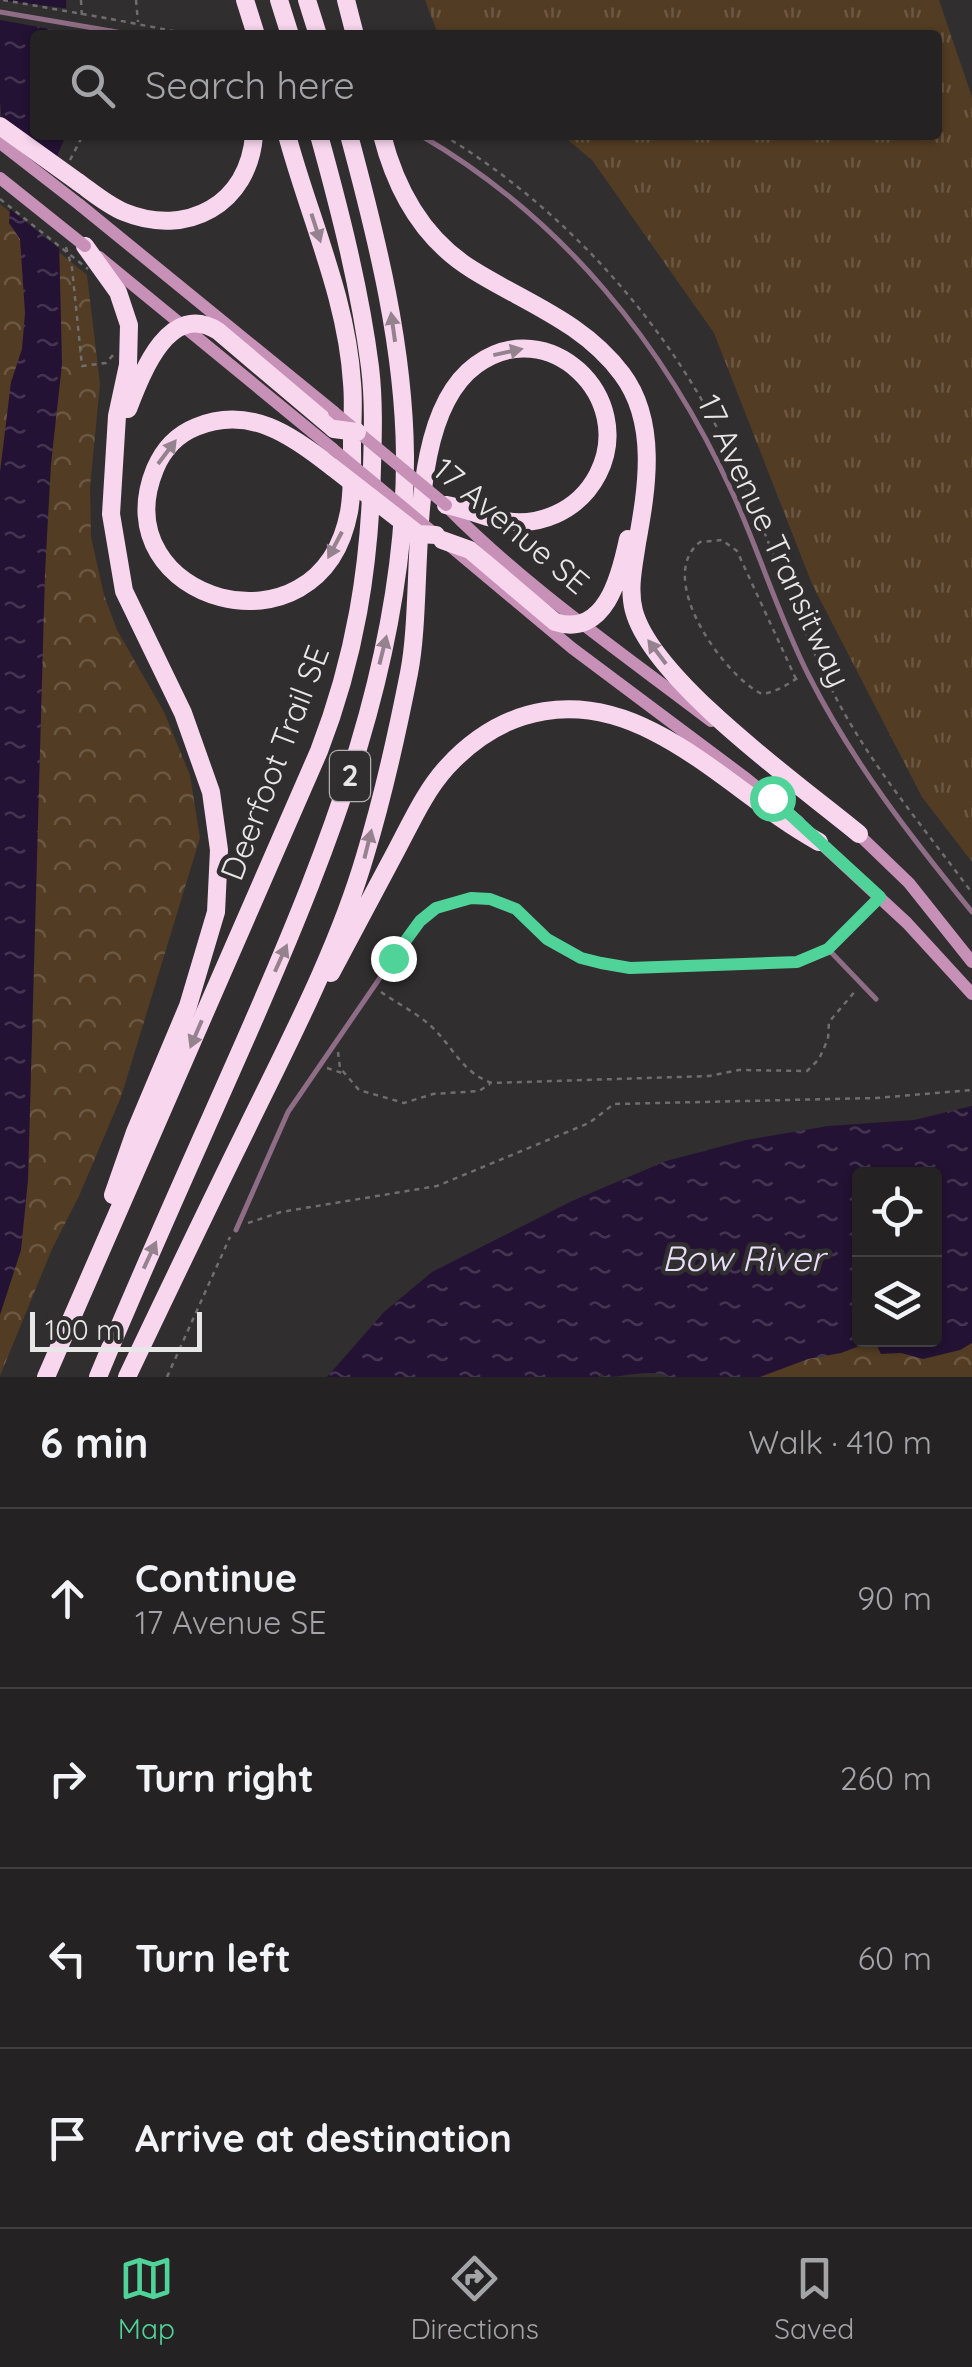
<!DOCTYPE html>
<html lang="en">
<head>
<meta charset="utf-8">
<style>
	body { margin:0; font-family:Quicksand,sans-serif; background:#312f30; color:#f1f3f6 }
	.controls { position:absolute; right:30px; bottom:30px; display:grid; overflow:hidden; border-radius:10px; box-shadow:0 2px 8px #0004 }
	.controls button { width:90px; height:90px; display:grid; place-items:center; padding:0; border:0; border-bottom:2px solid #423f41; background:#252223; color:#f1f3f6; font:50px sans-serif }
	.scale { position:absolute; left:30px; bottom:25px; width:172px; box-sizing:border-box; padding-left:10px; border:5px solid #e8e7e7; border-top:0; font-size:28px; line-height:35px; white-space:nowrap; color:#e8e7e7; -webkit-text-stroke:8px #312e2f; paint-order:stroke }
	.stop { position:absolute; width:30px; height:30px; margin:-22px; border:8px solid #4fd399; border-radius:50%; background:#fff }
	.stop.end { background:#4fd399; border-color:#fff; box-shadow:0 2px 10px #0008 }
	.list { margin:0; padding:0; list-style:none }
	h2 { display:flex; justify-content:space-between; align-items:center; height:130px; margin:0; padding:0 40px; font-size:42px }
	h2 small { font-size:32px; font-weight:400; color:#a3a4a6 }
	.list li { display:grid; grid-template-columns:65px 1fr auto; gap:30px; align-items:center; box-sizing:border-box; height:180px; padding:0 40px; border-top:2px solid #423f41 }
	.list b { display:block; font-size:38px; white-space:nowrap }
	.list p { margin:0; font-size:32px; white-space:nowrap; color:#a3a4a6 }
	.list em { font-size:32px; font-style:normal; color:#a3a4a6 }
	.icon { flex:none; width:55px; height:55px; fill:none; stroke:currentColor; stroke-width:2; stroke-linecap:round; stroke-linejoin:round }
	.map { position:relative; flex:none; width:972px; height:1377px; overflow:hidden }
	.search { position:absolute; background:#252223; box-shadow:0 2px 8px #0004; left:30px; right:30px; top:30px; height:110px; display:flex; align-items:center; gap:25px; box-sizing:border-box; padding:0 35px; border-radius:10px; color:#a3a4a6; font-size:38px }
	.sheet { height:850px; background:#252223 }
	nav { display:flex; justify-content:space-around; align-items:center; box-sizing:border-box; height:140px; border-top:2px solid #423f41; background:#252223; font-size:28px; color:#a3a4a6 }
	nav a { display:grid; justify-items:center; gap:5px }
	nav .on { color:#4fd399 }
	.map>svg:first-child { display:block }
	.grass { fill:url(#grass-tufts) }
	.park { fill:url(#park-crowns) }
	.water { fill:url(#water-ripples); fill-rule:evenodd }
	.pier { fill:#312e2f }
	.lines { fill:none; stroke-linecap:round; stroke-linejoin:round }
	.path { stroke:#706d6e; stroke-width:2.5; stroke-dasharray:5 5; stroke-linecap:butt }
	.service { stroke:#8f6d86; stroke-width:5 }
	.secondary { stroke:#c690b7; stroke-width:12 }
	.motorway { stroke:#f8d6ee; stroke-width:18 }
	.path-bridge { stroke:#706d6e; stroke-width:2.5; stroke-dasharray:5 5; stroke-linecap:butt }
	.service-bridge { stroke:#8f6d86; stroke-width:5 }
	.secondary-bridge { stroke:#c690b7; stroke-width:12 }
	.motorway-bridge { stroke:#f8d6ee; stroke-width:18 }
	.oneway { fill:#94828e }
	.route { stroke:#4fd399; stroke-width:12 }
	.labels { text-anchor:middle; stroke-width:9; stroke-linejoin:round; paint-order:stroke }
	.shield { fill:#312e2f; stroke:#b1b0b0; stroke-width:2.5 }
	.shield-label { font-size:30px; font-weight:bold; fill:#e8e7e7 }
	.street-label { font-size:32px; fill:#e8e7e7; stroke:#312e2f }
	.water-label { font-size:35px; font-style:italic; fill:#e9ddf7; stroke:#312e2f }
</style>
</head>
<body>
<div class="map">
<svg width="972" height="1377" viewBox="0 0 972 1377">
	<defs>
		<pattern id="grass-tufts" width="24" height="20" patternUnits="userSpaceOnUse" patternTransform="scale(2.5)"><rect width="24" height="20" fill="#523c23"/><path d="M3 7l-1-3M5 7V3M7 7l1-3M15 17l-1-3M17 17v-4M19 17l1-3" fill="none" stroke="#6b5843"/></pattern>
		<pattern id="park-crowns" width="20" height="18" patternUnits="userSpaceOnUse" patternTransform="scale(2.5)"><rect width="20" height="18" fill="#523c23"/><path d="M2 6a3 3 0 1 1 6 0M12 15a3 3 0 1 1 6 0" fill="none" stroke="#6b5843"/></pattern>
		<pattern id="water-ripples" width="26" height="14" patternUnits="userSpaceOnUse" patternTransform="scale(2.5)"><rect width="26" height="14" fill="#231233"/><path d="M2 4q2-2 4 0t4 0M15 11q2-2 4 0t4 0" fill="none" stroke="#433451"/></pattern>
	</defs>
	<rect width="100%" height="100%" fill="#312e2f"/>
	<path class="grass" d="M425 0H939L972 97V862L922 797 812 584 714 333 592 160 562 135H937V35H443L436 29Z"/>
	<path class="park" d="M0 204 87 275 100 384 90 487 91 537 104 595 117 630 164 712 190 775 200 838 121 1097 79 1196 52 1249 0 1376Z
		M972 1302V1377H708L860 1340H934Z"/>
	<path class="water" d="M0 0H66L67 35H35V135H66L57 156 62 364 51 464 45 573 28 1180 21 1250 0 1315V472L11 382 22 349 25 313 20 239 9 223 10 209 0 101Z
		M972 1106V1343L960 1350 923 1359 901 1353 881 1354 876 1344 870 1342 841 1353 808 1359 760 1377H670C651 1368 626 1377 605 1377L601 1373 599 1377H327L384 1312 432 1272 572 1201 666 1161 746 1140 828 1126 914 1120ZM934 1174V1340H860V1174Z"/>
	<path class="pier" d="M0 0 72 9V33L0 20Z
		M0 117 62 163 65 253 5 205Z"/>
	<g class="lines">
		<path class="path" d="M81 0 82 18
			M136 0 138 22
			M111 19 194 35
			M443 135C556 203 654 308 715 424 760 509 788 602 831 688 868 763 923 826 972 893
			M70 160 83 135
			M66 247 72 268 82 366 106 363 114 354
			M796 679 737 551 722 540 700 542C654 578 724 676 762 694 776 692 787 685 799 677
			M381 992C398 1004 419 1014 434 1029 454 1049 463 1073 492 1083L709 1076 739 1070 807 1071 819 1059 828 1039 829 1022 857 989
			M338 1052 340 1068 359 1090 404 1103 433 1094 479 1091 490 1084
			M327 1068 342 1073
			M248 1223 281 1212 437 1186 589 1123 614 1104 876 1098 972 1090
			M167 1377 230 1237"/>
		<path class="service" d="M111 31 134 35
			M420 135C563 218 665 345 733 494 760 554 779 617 809 676 853 763 911 837 972 912
			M876 999 828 949 878 899
			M236 1230 288 1112 410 934C434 903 477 887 513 907 527 915 535 929 547 939 563 952 584 960 604 964 659 974 719 964 775 964L797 962 828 949"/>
		<path class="secondary" d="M80 205 334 412
			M99 257 333 449
			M447 507C526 587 622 653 711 721
			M450 546 572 648 747 779 799 822
			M854 830 909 883 972 962
			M813 836 907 923 972 994"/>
		<path class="motorway" d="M245 0 256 35
			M279 0 290 35
			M307 0 318 35
			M346 0 355 35
			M287 135C309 217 347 298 352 383 354 403 352 424 352 444 352 466 353 490 349 512 320 665 101 601 155 469 163 450 176 435 196 427 249 405 292 435 332 467
			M382 135C396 190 424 240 473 270 526 303 583 322 622 374 658 422 647 488 637 543 634 564 628 589 634 611 653 681 801 786 859 834
			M78 182C92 192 107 205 124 212 187 238 249 204 254 135
			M85 246 118 292 129 325 128 365 117 416 111 514 124 591 183 713 211 792 219 850 216 912 188 1006 135 1132 113 1195
			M128 409C142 373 169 300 218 331L334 429
			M442 540 470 550 555 622C605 638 620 577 628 539
			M331 973C353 932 374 892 396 851 411 823 425 791 447 767 505 704 579 693 654 732 713 762 761 810 819 842
			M46 1377 319 751C355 658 370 567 372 467 373 434 374 400 370 367 360 289 340 211 319 135
			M98 1377C147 1258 201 1141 253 1022 331 843 406 655 405 455 404 347 377 239 349 135
			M127 1377C167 1293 207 1209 248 1126 290 1040 338 948 365 856 383 797 397 734 409 673 426 587 402 419 476 365 548 312 637 397 598 474 579 511 537 530 496 519 479 515 464 508 446 505"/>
		<path class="path-bridge" d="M3 0 111 19
			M0 199 88 269"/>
		<path class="service-bridge" d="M0 12 111 31"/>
		<path class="secondary-bridge" d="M0 143 80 205
			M0 178 85 246
			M334 412 446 505
			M333 449 435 534"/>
		<path class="motorway-bridge" d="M0 126 78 182
			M334 429 357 432
			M332 467 418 534 436 535"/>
	</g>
	<defs><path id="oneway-solid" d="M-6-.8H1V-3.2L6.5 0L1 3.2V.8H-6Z" transform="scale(2.5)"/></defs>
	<g class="oneway">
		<use href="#oneway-solid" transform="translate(316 228) rotate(72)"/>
		<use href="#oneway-solid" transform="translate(393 327) rotate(-98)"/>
		<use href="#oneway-solid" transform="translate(508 352) rotate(-12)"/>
		<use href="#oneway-solid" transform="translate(167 452) rotate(-53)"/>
		<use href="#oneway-solid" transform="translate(335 545) rotate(118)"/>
		<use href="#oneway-solid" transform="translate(383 650) rotate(-76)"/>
		<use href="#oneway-solid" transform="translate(657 652) rotate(-127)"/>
		<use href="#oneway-solid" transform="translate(368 844) rotate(-76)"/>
		<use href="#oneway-solid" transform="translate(281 958) rotate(-66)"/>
		<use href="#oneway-solid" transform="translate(196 1034) rotate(113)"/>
		<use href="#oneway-solid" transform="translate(150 1255) rotate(-65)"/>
	</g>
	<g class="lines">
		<path class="route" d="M393 958 420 921 436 908 471 898 490 899 516 909 547 939 581 958 601 963 630 968 797 962 828 949 880 897 772 798"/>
	</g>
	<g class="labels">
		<rect class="shield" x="330" y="751" width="40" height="50" rx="8"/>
		<g class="shield-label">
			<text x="350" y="786">2</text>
		</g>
		<g class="street-label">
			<text transform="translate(511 526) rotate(40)" y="11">17 Avenue SE</text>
			<text transform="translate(774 541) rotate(65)" y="11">17 Avenue Transitway</text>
			<text transform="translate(275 763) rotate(-69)" y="11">Deerfoot Trail SE</text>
		</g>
		<g class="water-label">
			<text x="743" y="1271">Bow River</text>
		</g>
	</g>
</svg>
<div class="controls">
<button><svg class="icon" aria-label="locate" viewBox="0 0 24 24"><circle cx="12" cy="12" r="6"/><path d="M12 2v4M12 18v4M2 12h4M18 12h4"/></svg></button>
<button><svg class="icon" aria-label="layers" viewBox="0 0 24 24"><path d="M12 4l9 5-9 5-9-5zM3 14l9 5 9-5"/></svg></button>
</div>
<div class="scale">100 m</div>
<div class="stop" style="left:772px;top:798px"></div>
<div class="stop end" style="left:393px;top:958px"></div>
<div class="search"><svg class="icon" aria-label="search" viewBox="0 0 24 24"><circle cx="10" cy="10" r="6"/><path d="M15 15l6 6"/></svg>Search here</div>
</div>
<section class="sheet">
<h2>6 min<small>Walk · 410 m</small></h2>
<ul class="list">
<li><svg class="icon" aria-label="ahead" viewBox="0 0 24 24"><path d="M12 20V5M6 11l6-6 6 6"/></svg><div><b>Continue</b><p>17 Avenue SE</p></div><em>90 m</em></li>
<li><svg class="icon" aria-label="right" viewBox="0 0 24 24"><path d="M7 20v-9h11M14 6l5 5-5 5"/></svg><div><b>Turn right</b></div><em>260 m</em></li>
<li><svg class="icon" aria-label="left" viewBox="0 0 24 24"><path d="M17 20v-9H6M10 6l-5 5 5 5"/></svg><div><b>Turn left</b></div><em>60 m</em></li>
<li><svg class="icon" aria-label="arrive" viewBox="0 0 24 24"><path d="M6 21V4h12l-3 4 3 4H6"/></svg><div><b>Arrive at destination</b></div></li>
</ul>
</section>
<nav>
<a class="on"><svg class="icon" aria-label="map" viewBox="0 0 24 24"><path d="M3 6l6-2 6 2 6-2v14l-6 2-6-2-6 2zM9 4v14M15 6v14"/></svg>Map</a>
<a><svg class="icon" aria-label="directions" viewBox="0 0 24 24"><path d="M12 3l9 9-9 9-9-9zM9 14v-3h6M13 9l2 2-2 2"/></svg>Directions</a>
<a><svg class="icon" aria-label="saved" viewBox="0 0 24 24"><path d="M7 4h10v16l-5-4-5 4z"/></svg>Saved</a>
</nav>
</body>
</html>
